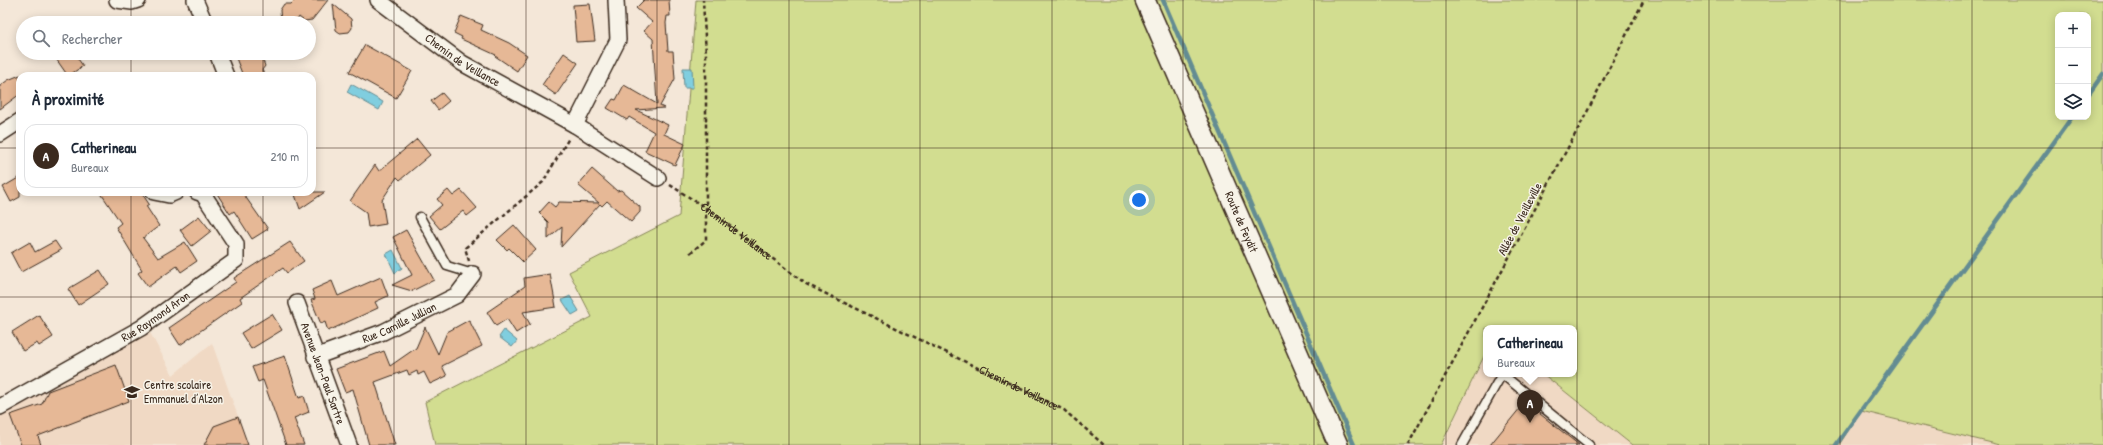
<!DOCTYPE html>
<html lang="fr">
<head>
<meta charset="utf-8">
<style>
	body { margin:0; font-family:"Patrick Hand",sans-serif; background:#f6f6f7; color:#1f2937 }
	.controls { position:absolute; right:12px; top:12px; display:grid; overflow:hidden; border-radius:8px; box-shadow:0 2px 10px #0003 }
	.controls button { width:36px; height:36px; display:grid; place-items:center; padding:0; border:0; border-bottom:1px solid #e0e1e3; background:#fff; color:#1f2937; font:20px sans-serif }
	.you { position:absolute; left:1139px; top:200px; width:14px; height:14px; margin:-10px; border:3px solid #fff; border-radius:50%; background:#1a73e8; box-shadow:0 0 0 6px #1a73e833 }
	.badge { display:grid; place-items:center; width:26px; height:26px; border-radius:50%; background:#3b2a1e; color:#fff; font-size:13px; font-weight:700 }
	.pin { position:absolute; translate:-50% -33px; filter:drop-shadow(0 1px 2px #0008) }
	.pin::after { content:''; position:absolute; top:21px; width:14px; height:12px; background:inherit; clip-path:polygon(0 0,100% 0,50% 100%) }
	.popup { position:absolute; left:1483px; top:325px; width:94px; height:52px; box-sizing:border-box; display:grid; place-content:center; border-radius:8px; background:#fff; filter:drop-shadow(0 1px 3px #0005); font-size:13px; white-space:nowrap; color:#747a83 }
	.popup b { font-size:15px; color:#1f2937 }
	.popup::after { content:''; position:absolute; left:50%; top:100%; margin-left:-8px; border:8px solid transparent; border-top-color:#fff }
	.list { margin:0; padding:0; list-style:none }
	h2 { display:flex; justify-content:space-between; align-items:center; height:52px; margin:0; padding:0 16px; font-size:17px }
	h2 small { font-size:13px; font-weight:400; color:#747a83 }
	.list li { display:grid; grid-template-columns:26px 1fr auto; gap:12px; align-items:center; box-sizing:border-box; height:64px; margin:0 8px 8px; padding:0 8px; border:1px solid #e0e1e3; border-radius:12px }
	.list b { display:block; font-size:15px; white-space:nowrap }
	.list p { margin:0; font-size:13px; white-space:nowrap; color:#747a83 }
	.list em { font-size:13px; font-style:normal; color:#747a83 }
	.icon { flex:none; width:22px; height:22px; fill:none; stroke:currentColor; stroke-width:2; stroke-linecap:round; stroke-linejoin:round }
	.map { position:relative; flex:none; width:2103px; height:445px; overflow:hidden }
	.search { position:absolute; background:#fff; box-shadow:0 2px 10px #0003; left:16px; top:16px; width:300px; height:44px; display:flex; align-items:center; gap:10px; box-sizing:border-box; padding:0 14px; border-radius:22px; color:#747a83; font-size:15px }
	.panel { position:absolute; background:#fff; box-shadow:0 2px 10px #0003; left:16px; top:72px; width:300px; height:124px; border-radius:12px }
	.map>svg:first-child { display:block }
	.built { fill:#f0d9c4 }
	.green { fill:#d2dd90; stroke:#868457; fill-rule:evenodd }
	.water { fill:#80cedf; stroke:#648c92 }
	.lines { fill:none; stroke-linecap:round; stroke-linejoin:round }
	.stream { stroke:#648c92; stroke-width:4.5 }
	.building { fill:#e6b896; stroke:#3b2a1e }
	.service-casing { stroke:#3b2a1e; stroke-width:11 }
	.minor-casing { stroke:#3b2a1e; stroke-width:18 }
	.tertiary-casing { stroke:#3b2a1e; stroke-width:22 }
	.path { stroke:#3b2a1e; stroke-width:2.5; stroke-dasharray:4 3; stroke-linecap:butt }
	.service { stroke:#f7f3e8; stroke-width:8 }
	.minor { stroke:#f7f3e8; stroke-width:15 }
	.tertiary { stroke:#f7f3e8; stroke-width:19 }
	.grid { fill:none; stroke:#3b2a1e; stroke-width:1; stroke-opacity:0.55 }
	.labels { text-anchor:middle; stroke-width:3; stroke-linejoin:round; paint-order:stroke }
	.street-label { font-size:12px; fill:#3b2a1e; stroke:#f7f3e8 }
	.poi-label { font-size:12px; fill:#3b2a1e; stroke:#f7f3e8; text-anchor:start }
</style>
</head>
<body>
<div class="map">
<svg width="2103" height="445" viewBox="0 0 2103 445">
	<rect width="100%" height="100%" fill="#f4e7d8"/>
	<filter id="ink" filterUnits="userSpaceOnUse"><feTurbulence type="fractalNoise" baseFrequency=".025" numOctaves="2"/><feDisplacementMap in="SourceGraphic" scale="8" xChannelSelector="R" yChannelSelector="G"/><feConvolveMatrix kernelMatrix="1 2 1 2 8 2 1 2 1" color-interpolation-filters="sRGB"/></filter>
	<g filter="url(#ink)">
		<path class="built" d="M148 329 173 375 212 343 248 445H0V412Z
			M1486 352V374H1543L1632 445H1442Z
			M1860 411 2000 445H1839Z"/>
		<path class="green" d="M696 0H2103V445H2000L1861 411 1839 445H1632L1543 374H1574V328H1486V352L1441 445H435L425 402 592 317 569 272 679 216ZM2058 15H2088V117H2058Z"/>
		<path class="water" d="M683 68H692L693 88H684Z
			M351 84 383 102 379 110 347 92Z
			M393 250 402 268 395 273 386 254Z
			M570 296 579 311 572 315 562 300Z
			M504 330 517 341 512 347 499 337Z"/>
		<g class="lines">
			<path class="stream" d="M1163 0 1354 445
				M2088 95 2103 74
				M1836 445 2072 117"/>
		</g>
		<path class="building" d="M295 0H328L312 20 304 21 299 17 294 23H281L280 10 284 4H291Z
			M644 0H669L670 16H667L666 23 668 51H673L675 79 660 106 664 108 636 110 668 125 664 134 685 144 675 165 645 151 654 132 629 117 627 120 607 108 613 99 616 100 624 85 657 104 653 39 644 31 652 22 636 8Z
			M333 4 351 19 352 28 349 32 340 33 336 30Z
			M590 4 595 41 576 42 573 5Z
			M461 16 483 25 481 30 509 43 527 55 517 71 495 56 496 55 461 39 462 37 454 33Z
			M365 45 412 71 396 98 349 72Z
			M52 53H74L83 66 68 76Z
			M234 53H260L265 66 262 70 265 76H243Z
			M564 53 578 63 556 95 542 85Z
			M20 75V94L0 109V86L8 80Z
			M442 93 449 101 438 110 431 101Z
			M417 139 430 155 400 180 397 177 382 200 386 224 368 227 366 212 350 201 375 165 379 171Z
			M592 169 617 191 621 190 640 207V212L631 222 607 201 602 206 600 204 561 247 562 227 548 239V222L539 213 549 202 555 207 559 202 599 203 578 185Z
			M20 177V197L11 202 3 187Z
			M448 190 453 196 461 190 477 208 467 216 463 211 440 229 429 216 442 205 437 199Z
			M100 192H141L149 204 146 206 159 226 143 238 158 258 185 242 197 261 181 272 177 266 148 287 138 273 142 270 116 227 121 223Z
			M216 192H242L268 229 252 239 234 211 230 214Z
			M294 192H325L300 209Z
			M199 216 211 231 192 246 180 230Z
			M514 225 536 250 523 262 509 248 507 250 497 240Z
			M406 230 434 280 412 291 392 285 412 275 393 237Z
			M55 241 61 250 21 272 11 253 30 242 35 252Z
			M290 242 304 261 287 273 283 268 240 298 242 302 180 345 169 328 236 282 234 278Z
			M100 270 109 284 78 305 68 289Z
			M550 274 556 307 523 312 530 324 516 333 507 319 496 326 487 312 525 286 524 278Z
			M381 277 388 296 375 302 378 308 328 331 325 322 321 324 311 300 315 299 312 290 332 281 338 296Z
			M272 314 282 330 251 349 241 333Z
			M39 315 53 337 39 346 37 343 23 351 12 332Z
			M469 320 482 346 442 366 447 376 430 384 424 372 418 375 417 371 409 375 407 370 375 382 395 445H369L353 389 345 392 336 369 384 351 390 366 416 348 425 327 438 354 447 332Z
			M285 356 299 398 304 396 309 412 294 418 304 445H286L263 380 258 382 252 367Z
			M116 365 129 401 38 436 41 445H21L10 415 42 404 48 391Z
			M1525 402 1579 445H1490Z
			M238 417 248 445H204L214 426Z"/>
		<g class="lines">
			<defs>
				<path id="service" d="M420 217 447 266 473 274
					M1462 445 1502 374 1589 445"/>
				<g id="minor">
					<path d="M117 0 132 2 138 0"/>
					<path d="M195 0 205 23"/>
					<path id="s2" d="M378 0 462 63 575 125 658 178"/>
					<path d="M217 53 226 76"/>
					<path d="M575 125 618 40 616 0"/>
					<path d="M0 134 20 121"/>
					<path d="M154 192 169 195 176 192"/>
					<path id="s3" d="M297 303 349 445"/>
					<path id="s4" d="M315 357 383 332 457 295 473 274"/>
					<path id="s5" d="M0 407 141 328 236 260V244L203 194 197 192"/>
				</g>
				<g id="tertiary">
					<path id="s6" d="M1145 0 1338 445"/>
				</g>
			</defs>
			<use href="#service" class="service-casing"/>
			<use href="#minor" class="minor-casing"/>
			<use href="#tertiary" class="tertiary-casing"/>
			<g class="path">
				<path id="s1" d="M670 185 706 208 806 284 1064 410 1104 445"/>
				<path d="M690 253 706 240V55L703 0"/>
				<path d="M469 261 465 248 543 182 569 138"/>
				<path d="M1408 445 1585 116 1644 0"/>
			</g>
			<use href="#service" class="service"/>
			<use href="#minor" class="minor"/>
			<use href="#tertiary" class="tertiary"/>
		</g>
	</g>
	<path class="grid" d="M131 0V23M263 0V23M394 0V445M526 0V445M657 0V445M789 0V445M920 0V445M1052 0V445M1183 0V445M1314 0V445M1446 0V445M1577 0V445M1709 0V445M1840 0V445M1972 0V445M131 53V76M263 53V76M0 148H20M312 148H2103M131 192V445M263 192V445M0 297H2103"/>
	<defs>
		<symbol id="university-bare" viewBox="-9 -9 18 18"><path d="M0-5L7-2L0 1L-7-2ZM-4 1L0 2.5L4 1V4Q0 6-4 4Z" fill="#3b2a1e" stroke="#f7f3e8" stroke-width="2.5" paint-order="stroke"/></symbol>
	</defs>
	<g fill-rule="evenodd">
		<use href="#university-bare" x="121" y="381" width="22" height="22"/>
	</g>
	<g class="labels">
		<g class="street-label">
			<text dy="4" stroke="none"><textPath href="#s2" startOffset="104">Chemin de Veillance</textPath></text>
			<text transform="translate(1520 219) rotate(-62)" y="4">Allée de Vieilleville</text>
			<text dy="4" stroke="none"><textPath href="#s6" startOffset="242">Route de Feydit</textPath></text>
			<text dy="4" stroke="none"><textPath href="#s1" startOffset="81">Chemin de Veillance</textPath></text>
			<text dy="4" stroke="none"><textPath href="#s5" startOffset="180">Rue Raymond Aron</textPath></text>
			<text dy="4" stroke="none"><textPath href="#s4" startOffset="91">Rue Camille Jullian</textPath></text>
			<text dy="4" stroke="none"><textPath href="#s3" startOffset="75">Avenue Jean-Paul Sartre</textPath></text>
			<text dy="4" stroke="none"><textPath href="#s1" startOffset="405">Chemin de Veillance</textPath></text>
		</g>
		<g class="poi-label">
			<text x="144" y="389">Centre scolaire<tspan x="144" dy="14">Emmanuel d’Alzon</tspan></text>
		</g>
	</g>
</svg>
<div class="controls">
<button>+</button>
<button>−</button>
<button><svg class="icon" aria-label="layers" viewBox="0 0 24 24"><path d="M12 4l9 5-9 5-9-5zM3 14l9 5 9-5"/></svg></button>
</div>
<div class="you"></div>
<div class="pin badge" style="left:1530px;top:423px">A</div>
<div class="popup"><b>Catherineau</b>Bureaux</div>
<div class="search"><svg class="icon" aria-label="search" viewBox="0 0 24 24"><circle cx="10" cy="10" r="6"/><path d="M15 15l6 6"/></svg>Rechercher</div>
<section class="panel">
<h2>À proximité<small></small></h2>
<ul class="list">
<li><span class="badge">A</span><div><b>Catherineau</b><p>Bureaux</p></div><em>210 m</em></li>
</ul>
</section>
</div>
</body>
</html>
